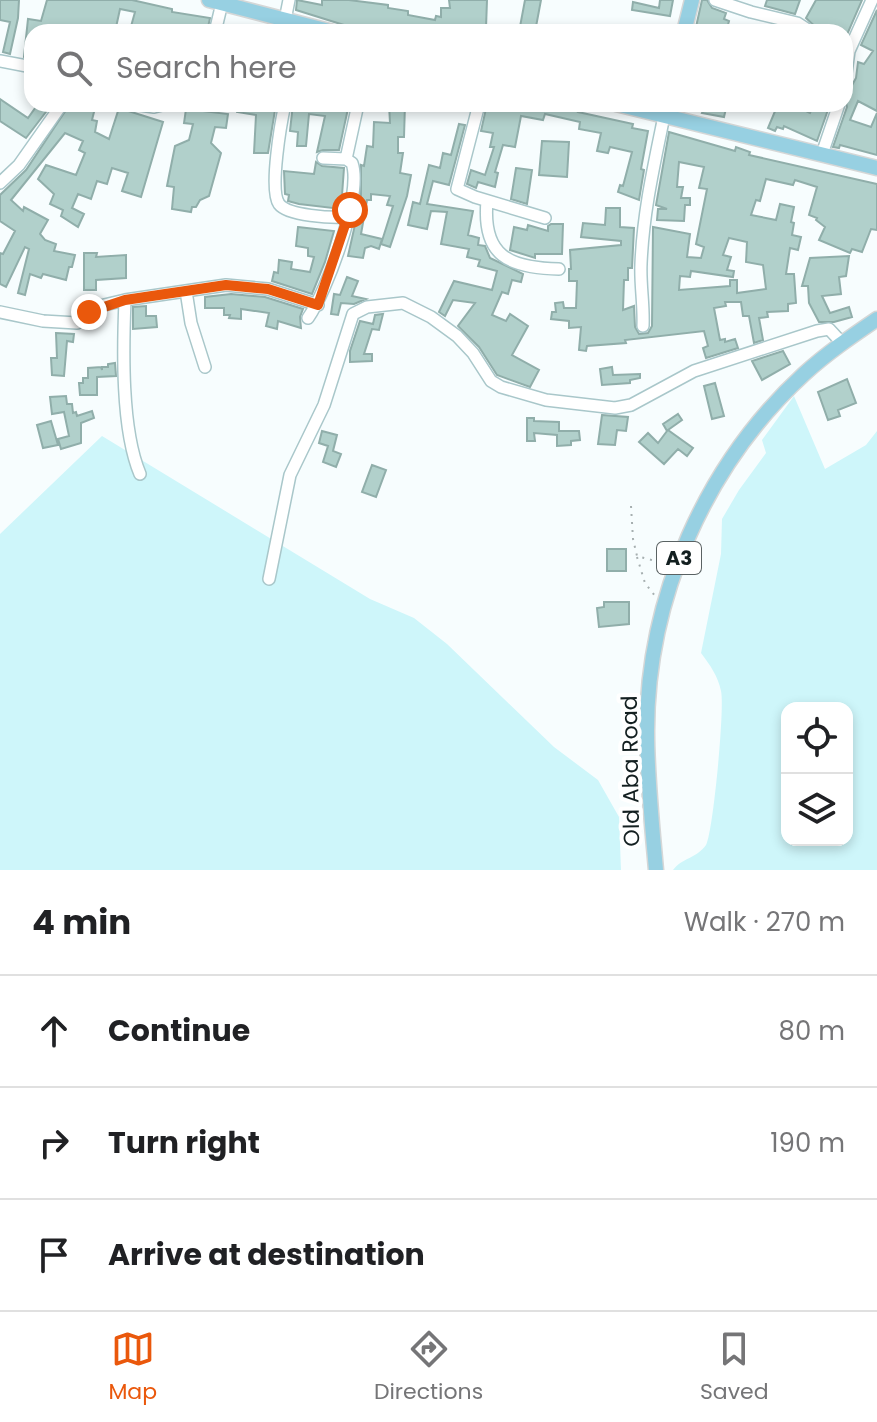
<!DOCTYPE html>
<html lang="en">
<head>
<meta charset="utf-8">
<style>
	body { margin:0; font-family:Poppins,sans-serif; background:#f6f6f6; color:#202124 }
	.controls { position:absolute; right:24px; bottom:24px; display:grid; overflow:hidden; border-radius:16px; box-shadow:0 4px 12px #0003 }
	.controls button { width:72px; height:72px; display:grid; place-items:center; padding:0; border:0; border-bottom:2px solid #e0e0e0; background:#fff; color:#202124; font:40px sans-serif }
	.stop { position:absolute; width:24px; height:24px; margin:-18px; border:6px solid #ea580c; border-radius:50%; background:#fff }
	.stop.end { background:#ea580c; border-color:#fff; box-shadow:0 2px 8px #0008 }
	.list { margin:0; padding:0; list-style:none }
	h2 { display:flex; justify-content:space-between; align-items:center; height:104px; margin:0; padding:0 32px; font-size:34px }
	h2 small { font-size:26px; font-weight:400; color:#757577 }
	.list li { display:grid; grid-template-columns:52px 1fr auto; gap:24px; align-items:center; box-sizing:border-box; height:112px; padding:0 32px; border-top:2px solid #e0e0e0 }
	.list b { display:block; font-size:30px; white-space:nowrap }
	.list em { font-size:26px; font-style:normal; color:#757577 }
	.icon { flex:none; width:44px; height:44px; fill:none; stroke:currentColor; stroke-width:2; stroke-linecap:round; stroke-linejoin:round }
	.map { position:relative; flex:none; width:877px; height:870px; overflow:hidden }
	.search { position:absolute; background:#fff; box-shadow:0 4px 12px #0003; left:24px; right:24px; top:24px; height:88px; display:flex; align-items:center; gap:20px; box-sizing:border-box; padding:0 28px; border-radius:24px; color:#757577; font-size:30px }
	.sheet { height:440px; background:#fff }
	nav { display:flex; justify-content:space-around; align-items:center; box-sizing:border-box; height:112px; border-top:2px solid #e0e0e0; background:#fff; font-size:22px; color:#757577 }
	nav a { display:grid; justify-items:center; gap:4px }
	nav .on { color:#ea580c }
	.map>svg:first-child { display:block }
	.green { fill:#cef6fa; fill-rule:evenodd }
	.building { fill:#b1d0cb; stroke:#90aeaa; stroke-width:2; fill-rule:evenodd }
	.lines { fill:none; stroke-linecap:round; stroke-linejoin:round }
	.minor-casing { stroke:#a9c7ca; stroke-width:14 }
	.major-casing { stroke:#d5d7d7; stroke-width:17 }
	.path { stroke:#a6afb0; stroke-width:2; stroke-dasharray:2 6; stroke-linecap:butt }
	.minor { stroke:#fff; stroke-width:11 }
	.major { stroke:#97d0e2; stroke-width:14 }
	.route { stroke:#ea580c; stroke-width:10 }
	.labels { text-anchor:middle; stroke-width:8; stroke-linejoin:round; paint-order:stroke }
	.shield { fill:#fff; stroke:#5a6263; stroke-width:2 }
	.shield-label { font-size:20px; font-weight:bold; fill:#131f20 }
	.street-label { font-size:22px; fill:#131f20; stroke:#fff }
</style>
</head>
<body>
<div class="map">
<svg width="877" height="870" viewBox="0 0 877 870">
	<rect width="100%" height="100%" fill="#f7fdfe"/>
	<path class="green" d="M794 396 825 469 866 445 877 431V870H673C682 858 697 858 706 845 713 833 725 707 721 691 718 676 710 665 701 653L721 554 722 519 739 490 766 453 762 440ZM787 708H847V840H787Z
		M102 436 370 599 414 618 447 644 554 747 598 780 619 817 621 870H0V534Z"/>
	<path class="building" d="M0 0H19L18 18 10 54 3 52 10 22 0 20Z
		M47 0H132L172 9V12L210 18 207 32H154L138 27 137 32 130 30 135 12 120 9 115 32H98L84 28V32H32V58L24 57 28 19 41 21Z
		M297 0 322 5V0H349L388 5V8L408 11V15L435 20 436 16 441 17V8H450L449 0H487L486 28H476V32H361L346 29 347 26 296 10Z
		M525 0H541L535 32H519Z
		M660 0H673L670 16 632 10 633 2 659 8Z
		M702 0H707L712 8 726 13 724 19 729 21 726 32H713L714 29 696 27Z
		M767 0H800L795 14 765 6Z
		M816 0H862L846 37 845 32H821L806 18Z
		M877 10V111L858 101 850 120 871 127 877 113V155L840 145 839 148 833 147 847 107 845 98 856 78 858 62 864 64 873 51 861 45Z
		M0 99 28 118 38 104H52L26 138 0 121Z
		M70 104H96L92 120 97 121 95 132 109 139 119 108 163 122 141 197 122 191 128 173 112 168 107 184 97 181 91 199 78 194 72 208 84 214 78 227 61 216 63 210 50 204 54 194 38 179 46 165 76 175 85 153 79 150 83 141 65 133 11 200 23 211 24 207 48 220 40 234 45 240 56 244 54 251 75 255 72 267H69L66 280 43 274 41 278 30 274 25 295 18 293 29 249 25 247 6 287 0 284V253L3 254 15 231 0 221V195L26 170Z
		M237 104H276L268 153H254L256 115 237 112Z
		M293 104H349L339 150H323L317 152 325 116 309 114 306 146H297L298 132 290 131Z
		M389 104H405L404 137H398V153H403L400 173 411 175 407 196 390 247 381 244 393 206 387 205 390 196 371 194V200H367L361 234 382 239 379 249 371 246 365 248 363 258 348 256 361 198V165L364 166 367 146 373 147 374 122 390 123Z
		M487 104H555L579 110 578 112 633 124 632 128 648 131 641 169 644 170 639 200 618 192 620 185 623 186 632 152 610 147 608 153 597 151 601 133 579 129 580 122 545 114 543 120 521 116 515 147 503 145 495 172 498 173 495 187 478 182 476 188 467 184 471 170 485 175 494 147H490L493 133 481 131Z
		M685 104H727L724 117 702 113 703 111 685 107Z
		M778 104H796L795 106 810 113 814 104H830L817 141 784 126 783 129 777 127 775 131 768 128Z
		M186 109 228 114 226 128 215 127 211 143 221 153 209 196 200 200 196 207H192L191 212 172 209 174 187 167 186 175 146 189 140 193 124 184 123Z
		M459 124 465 125 449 185 433 181 427 204 473 211 468 235 479 238 478 245 485 246 490 258 523 274 521 282 512 280 508 294 502 292 492 315 506 321 510 314 528 326 512 355 539 370 530 387 497 375 479 347 458 326 475 303 453 300 445 316 439 312 454 281 492 290 497 271 478 266 480 260 467 257 469 249 441 244 447 212 431 211 427 229 408 225 413 202 420 204 429 165 440 168 443 153 451 155Z
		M669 132 735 151 736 147 750 152 749 155 877 184V230L871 229 862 252 852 249 850 253 819 240 825 227 816 220 817 218 809 215 817 187 795 180 793 185 766 179 760 201 756 200 751 215 776 220 780 204 794 207 791 222 794 223 792 235 801 237 798 250 790 248 786 274H794L796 303 788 304V311L767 312 768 317 759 318 763 340 754 343 749 316H743L741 302H725L726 306 714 308 720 340 725 339V342L735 339 738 348 706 358 703 348 708 346 704 331 625 340 626 343 587 346 586 351 579 350 581 327 569 328V321L551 319 552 312H556L555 303 563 302 564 308H576L577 281H569V269H571L570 250 621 245V241L581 237 583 223 605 225 606 208H620V227L634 228 632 268H628V280H624L623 310 634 306 635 327 639 334 648 333 652 326 653 227 690 234 687 257 701 258 704 247 696 244 707 189 699 188 704 167 679 162 677 187H683L681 198H690V205H685L684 221 657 220 658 209H667L656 205ZM729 238 747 242 746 262 763 265 766 289 737 293V280H730V286L679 290 680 276 690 277 691 271 733 277 734 271 727 270 731 257 723 255Z
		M542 141 569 142 567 177 539 175Z
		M316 162 322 166 344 168 341 209 299 204 288 201 289 195 285 194 284 171 314 174Z
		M516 168 532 170 527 204 511 199Z
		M551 224H563L562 254H535V258L510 250 514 227 527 230 528 225 548 231V226Z
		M298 227 334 231 325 262 312 294 272 281 274 272 278 273 279 260 292 262 291 269 310 272 314 257 308 256V248L296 246Z
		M84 253H97L96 257 126 255V278L96 280V290H84Z
		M849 256 846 276 839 277 841 294 822 296 830 313 849 307 852 317 834 322H819L809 303 808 286H802L810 258Z
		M347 277 358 281 352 296 366 299 354 304 341 303 338 315 331 314 334 294 340 295Z
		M231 294 265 297 303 309 300 317 301 328 278 321 277 329 266 326 269 313 241 309V319L229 318 230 315H224V308H205V297Z
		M146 306V316H156L157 327 133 329V307Z
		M383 314 379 330 372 329 364 354H372V361L350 362V351L360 321 373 324 375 315Z
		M56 333 74 334 73 342 67 341 64 376 52 375 51 358H57Z
		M783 351 790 364 762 380 752 361Z
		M115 363 116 376 97 377V395H80L79 383H83V378H88V368L101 367 102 370V367H108V364Z
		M612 367 613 375 640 374V378L630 380V383L602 385 600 369Z
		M847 379 856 403 838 410 840 416 828 420 818 392Z
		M715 383 724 416 712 419 704 386Z
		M66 396 67 404H72L73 413 76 412 77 416 92 411 94 418 81 423V443L61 449 58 439 69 436 64 412 52 414 50 397Z
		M678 414 682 420 668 430 693 448 687 456 678 449 664 464 639 442 648 433 658 443 667 431 663 424Z
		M602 415 628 417 626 431 617 430 615 445 598 444Z
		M527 418H534V421L559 422V431H579L580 440 571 441V445L557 446V435L534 433 535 441H527Z
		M51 421 58 445 43 448 37 425Z
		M322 431 337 435 333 451 341 454 336 467 323 462 328 446 319 443Z
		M372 465 386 470 376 497 362 492Z
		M607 549H626V571H607Z
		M604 602H629V624L599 627 597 608 604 607Z"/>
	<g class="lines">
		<defs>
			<path id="minor" d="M715 0 751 12 797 23 811 32
				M285 20 289 0
				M215 32 222 3
				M845 49 849 51 872 0
				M0 61 32 67
				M845 80 849 51
				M133 104 154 107 166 104
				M285 104C281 122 269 190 279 204 288 216 332 218 346 217
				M479 104 457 189 475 197 545 218
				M822 154 839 104
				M346 159 358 104
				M0 183 19 165 62 104
				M487 201C482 256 509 268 559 269
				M186 291 191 323 205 367
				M125 300C123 348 121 429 140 474
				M0 312 43 321 77 323 100 306 125 300 226 285 268 289 318 305
				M308 318C327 291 363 194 352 163L346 159 323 158
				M643 326C644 305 640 284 641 264 643 213 654 165 664 116
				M269 579 290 475 324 405 353 314 367 307 403 303 431 317 457 336 473 353 491 381 501 387 546 400 615 408 631 405 694 371 817 331 829 329 842 343"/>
			<path id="major" d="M209 0 333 32
				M684 32 692 0
				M616 104 877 168
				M656 870C652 824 647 777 647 731 647 597 706 464 804 374 827 353 852 336 877 319"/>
		</defs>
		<use href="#minor" class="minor-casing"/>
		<use href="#major" class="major-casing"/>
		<path class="path" d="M631 506 633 539 637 556 666 564
			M637 557 645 583 655 596"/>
		<use href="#minor" class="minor"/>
		<use href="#major" class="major"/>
	</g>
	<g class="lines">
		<path class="route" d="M89 312 125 300 226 285 268 289 318 305 350 210"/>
	</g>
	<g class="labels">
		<rect class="shield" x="657" y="542" width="44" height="32" rx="6"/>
		<g class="shield-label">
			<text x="679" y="565">A3</text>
		</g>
		<g class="street-label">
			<text transform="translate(630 771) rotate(-91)" y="8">Old Aba Road</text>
		</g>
	</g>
</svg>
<div class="controls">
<button><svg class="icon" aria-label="locate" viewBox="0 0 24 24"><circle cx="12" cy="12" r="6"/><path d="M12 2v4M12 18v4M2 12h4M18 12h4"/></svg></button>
<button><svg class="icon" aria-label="layers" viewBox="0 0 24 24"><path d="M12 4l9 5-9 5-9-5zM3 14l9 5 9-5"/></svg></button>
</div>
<div class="stop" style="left:350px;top:210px"></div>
<div class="stop end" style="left:89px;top:312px"></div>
<div class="search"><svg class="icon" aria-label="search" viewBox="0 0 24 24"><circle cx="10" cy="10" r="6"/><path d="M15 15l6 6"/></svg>Search here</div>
</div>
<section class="sheet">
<h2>4 min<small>Walk · 270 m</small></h2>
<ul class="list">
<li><svg class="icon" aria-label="ahead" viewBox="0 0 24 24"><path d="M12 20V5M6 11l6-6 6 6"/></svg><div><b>Continue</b></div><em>80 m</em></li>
<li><svg class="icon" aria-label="right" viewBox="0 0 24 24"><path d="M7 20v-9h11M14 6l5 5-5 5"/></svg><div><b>Turn right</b></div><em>190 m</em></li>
<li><svg class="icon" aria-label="arrive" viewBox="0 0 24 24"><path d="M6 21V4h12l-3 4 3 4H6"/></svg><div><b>Arrive at destination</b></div></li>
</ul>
</section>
<nav>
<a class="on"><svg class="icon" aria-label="map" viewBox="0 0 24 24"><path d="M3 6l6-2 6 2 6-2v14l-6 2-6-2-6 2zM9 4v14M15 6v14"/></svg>Map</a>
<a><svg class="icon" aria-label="directions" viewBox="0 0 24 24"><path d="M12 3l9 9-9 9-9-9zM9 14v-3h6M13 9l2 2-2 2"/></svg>Directions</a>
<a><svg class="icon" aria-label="saved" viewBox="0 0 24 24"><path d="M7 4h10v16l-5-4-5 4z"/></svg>Saved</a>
</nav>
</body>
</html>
